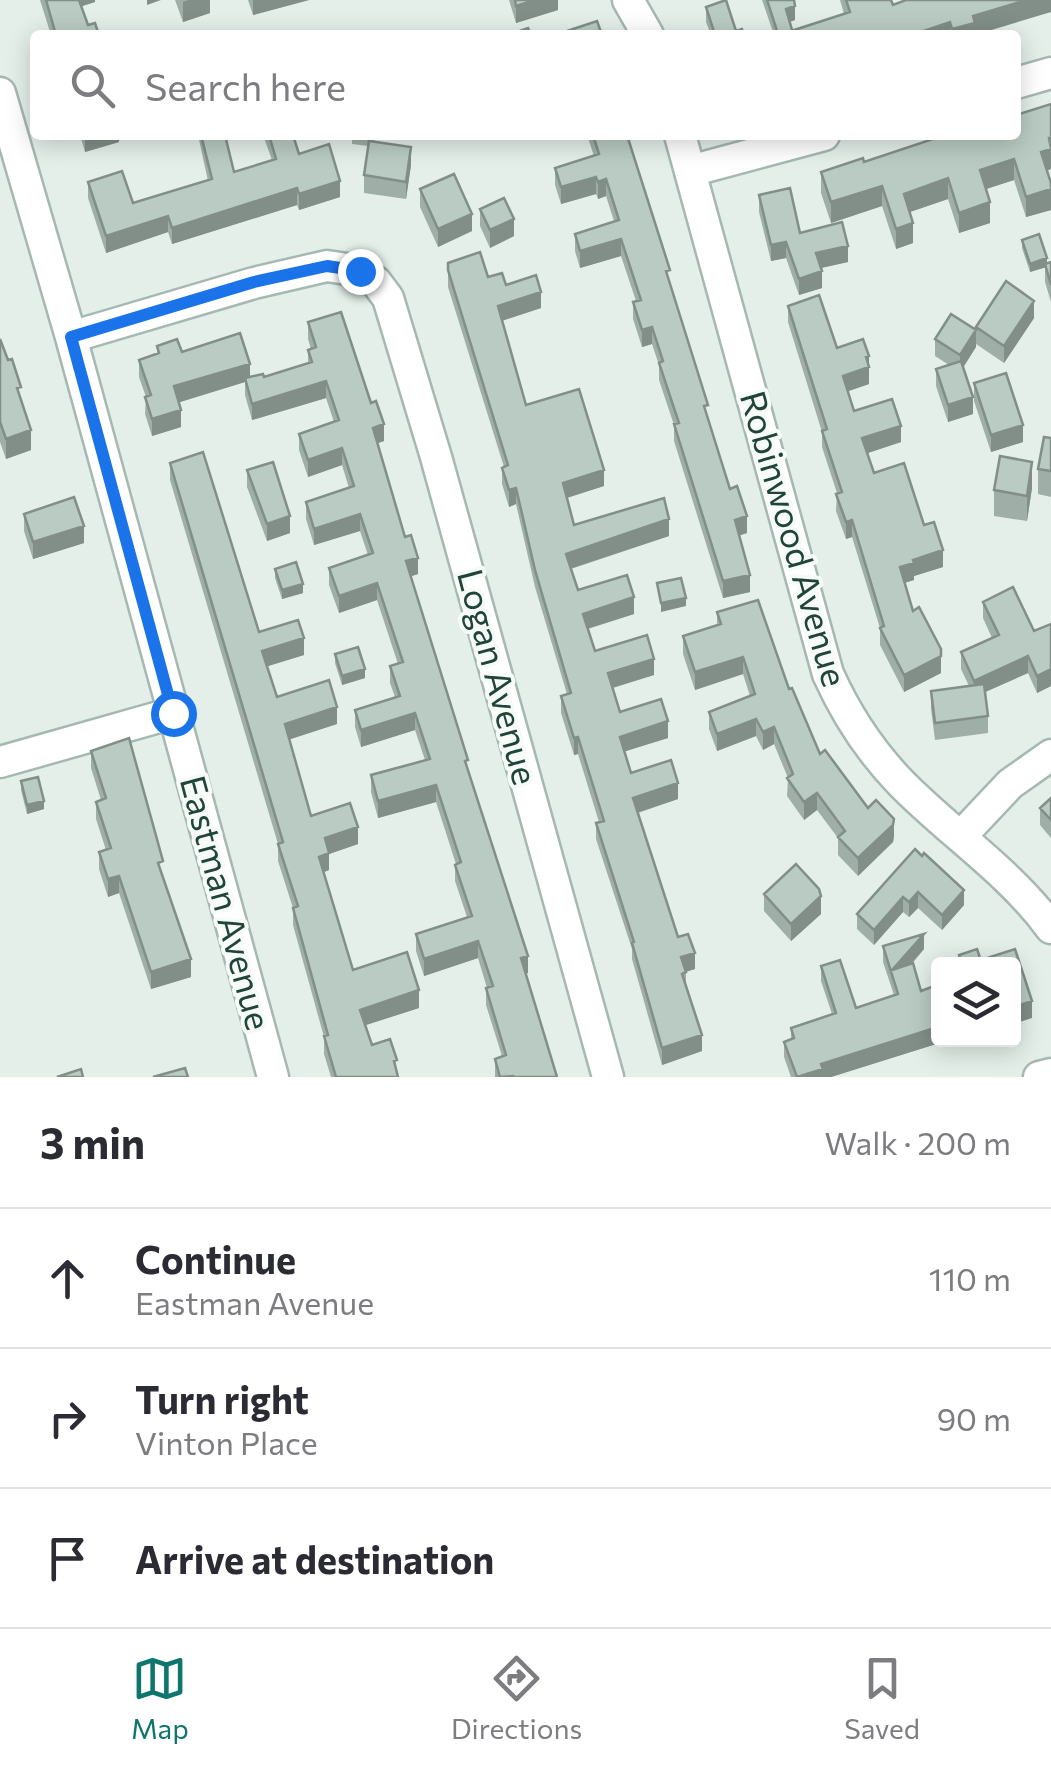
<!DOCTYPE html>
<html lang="en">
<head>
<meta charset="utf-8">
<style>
	body { margin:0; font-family:Commissioner,sans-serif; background:#f2f2f3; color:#2b2b33 }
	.controls { position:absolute; right:30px; bottom:30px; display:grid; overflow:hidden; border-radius:10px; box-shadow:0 5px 25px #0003 }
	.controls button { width:90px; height:90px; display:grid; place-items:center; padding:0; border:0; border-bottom:2px solid #e1e1e2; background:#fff; color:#2b2b33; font:50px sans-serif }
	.stop { position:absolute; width:30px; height:30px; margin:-22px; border:8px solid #1a73e8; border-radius:50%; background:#fff }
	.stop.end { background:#1a73e8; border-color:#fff; box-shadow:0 2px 10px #0008 }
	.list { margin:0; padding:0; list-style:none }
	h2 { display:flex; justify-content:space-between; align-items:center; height:130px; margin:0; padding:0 40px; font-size:42px }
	h2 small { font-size:32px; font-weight:400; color:#7c7c81 }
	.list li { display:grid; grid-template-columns:65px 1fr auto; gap:30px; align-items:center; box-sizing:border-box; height:140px; padding:0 40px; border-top:2px solid #e1e1e2 }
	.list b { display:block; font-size:38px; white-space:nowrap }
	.list p { margin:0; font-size:32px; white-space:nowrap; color:#7c7c81 }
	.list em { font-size:32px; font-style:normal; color:#7c7c81 }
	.icon { flex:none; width:55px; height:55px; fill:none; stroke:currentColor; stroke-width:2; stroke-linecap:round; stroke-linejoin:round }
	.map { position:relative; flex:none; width:1051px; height:1077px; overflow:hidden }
	.search { position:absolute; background:#fff; box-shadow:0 5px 25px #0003; left:30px; right:30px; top:30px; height:110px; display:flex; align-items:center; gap:25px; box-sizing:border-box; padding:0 35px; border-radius:10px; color:#7c7c81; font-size:38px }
	.sheet { height:550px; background:#fff }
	nav { display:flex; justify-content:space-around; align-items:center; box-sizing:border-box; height:140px; border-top:2px solid #e1e1e2; background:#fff; font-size:28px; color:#7c7c81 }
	nav a { display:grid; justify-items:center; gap:5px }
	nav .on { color:#0f766e }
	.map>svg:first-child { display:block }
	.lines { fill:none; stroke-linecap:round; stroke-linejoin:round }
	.minor-casing { stroke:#a6b8b2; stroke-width:35 }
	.minor { stroke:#fff; stroke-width:30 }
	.wall { fill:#9fafa8 }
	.shaded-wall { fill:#828e88 }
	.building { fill:#b9cbc3; stroke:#828e88; stroke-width:2.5 }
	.route { stroke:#1a73e8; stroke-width:12 }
	.labels { text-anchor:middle; stroke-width:8; stroke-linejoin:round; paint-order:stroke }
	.street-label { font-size:35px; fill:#21443a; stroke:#f6fbf8 }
</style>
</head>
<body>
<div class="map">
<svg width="1051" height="1077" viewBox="0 0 1051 1077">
	<rect width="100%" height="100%" fill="#e4efea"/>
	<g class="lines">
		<defs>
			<path id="minor" d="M628 0 648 35
				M1016 83 1051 73
				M0 93 71 337 273 1077
				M680 135 828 674C846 714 870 751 901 783 950 833 1009 871 1051 928
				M690 171 824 135
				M71 337 254 283 327 266 360 271 376 282 388 298 436 457 608 1077
				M0 762 173 713
				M962 835 1010 784 1051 755
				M1039 1077 1051 1074"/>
		</defs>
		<use href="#minor" class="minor-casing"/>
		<use href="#minor" class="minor"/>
	</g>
	<path class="wall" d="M40 0H95V2L82 6 88 25 99 35H51Z
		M175 0H210V13L183 22Z
		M248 0H309L253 15Z
		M509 0H558V10L516 23Z
		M762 0H794L795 20 789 22 792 31 844 14 840 0H891L893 5 906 0 975 35H774Z
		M706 7 736 31 744 35H711L706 22Z
		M1051 104V169L1047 171 1051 183V210L1026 217 1014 180 986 189 990 223 959 233 948 199 910 212 913 243 896 249 882 206 831 223 821 193V172L864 162 1016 135Z
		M80 135H119V142L85 152Z
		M198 135H225L234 172 272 160 263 135H293L299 154 340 197 299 210 297 205 172 244 168 232 106 253 88 198V182L133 203 208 181Z
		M352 135H375L374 142 411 165 406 199 364 193V175L368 146 352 144Z
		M587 135H627L708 419 730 489 747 533 739 535 750 592 723 598 674 441V425L659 380V365L652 344 642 347 633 319V302L636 301 621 256 580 268 575 251V234L614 221 606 196 598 199 596 194 561 204 555 185V168L594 156Z
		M420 189 472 231 438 247 420 207Z
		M759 195 800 233 848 262 821 268 822 288 799 295 786 258 771 261 759 212Z
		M480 209 514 236 490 248 480 226Z
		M1022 240 1047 264 1051 262V302L1045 282V267L1030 272 1022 248Z
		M448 263 506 285 541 308 502 321 526 405 604 486 567 498 574 525 669 536 571 569 578 590 634 614 588 629 595 651 654 675 613 688 620 712 668 738 624 751 631 773 678 799 638 813 678 937 695 969 686 972V987L702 1051 662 1065 632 959V949L596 839V823L599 822 578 754 574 755 561 713V696L567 694 535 587 516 504 509 507 502 484V468L504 467 448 287Z
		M788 306 837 348 869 356V384L848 391 854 411 901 442 867 453 874 473 924 525 943 567 914 576V580L905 583 913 611 941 673 904 692 880 645V628L852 537 846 539 836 511 837 493 822 447V432L788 322Z
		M1034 318 1004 363 976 344V347L963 368 973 414 948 422 936 386V369L949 365 935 356V339L976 329V327Z
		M308 322 384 441 377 443 405 537 418 574 411 576 528 973 526 974 557 1077H495V1059L502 1056 486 1005V988H487L478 958 424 976 416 951V934L467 917 455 881V865L456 864 436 802 378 818 371 792V775L425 760 415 730 361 747 355 727V710L395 697 390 683V666L398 664 377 600 339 613 329 585V568L368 555 360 531 314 545 306 519V502L349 488 342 465 308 477 299 450V434L334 422 326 398 252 420 245 395V382L178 402 181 427 152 436 145 414 146 397 139 377V360L157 354V346L182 352 250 377H264L308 363V350L311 349 308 339Z
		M0 339 21 401 31 450 6 459 0 442Z
		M974 383 1023 442 991 452 974 401Z
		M1051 438V497L1038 494V469Z
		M170 463 259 632 304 655 267 666 277 697 337 724 289 739 311 816 358 844 329 854V870L324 872 353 970 419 1008 365 1025 372 1045 397 1071 398 1077H331L324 1054V1037L293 925V908L278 861V844L170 480Z
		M247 470 290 533 267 541 247 487Z
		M1032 488 1027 521 994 516V490Z
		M24 514 84 543 33 559 24 531Z
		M275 569 303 593 282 599 275 578Z
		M983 602 1034 631 1051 624V686L1037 693 1028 673 985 692 988 716V733L935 740 931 709V691L969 686 961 669V652L992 638 983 618Z
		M717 612 789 689 820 754 894 836 893 842 858 876 838 855V838L817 810 804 820 787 796 788 778 774 744 763 750 756 736 717 751 709 729V712L750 696 743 674 695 690 683 654V636L717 625Z
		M335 654 365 678 342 685 335 663Z
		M91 751 163 877 191 977 151 989 119 893 108 897 99 869V852L106 850 96 819V802L101 800 91 768Z
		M21 781 44 809 27 814 21 790Z
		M1051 798V838L1040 825V808Z
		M915 849 964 905 942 930 918 908 909 917 903 912 874 945 857 929V914Z
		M764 894 821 914 791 941 764 911Z
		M883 946 924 949 912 964 938 1040H949L831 1077H791L784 1057V1042L791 1039V1028L832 1014 821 981V966L856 1008 894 995 883 962Z"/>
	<path class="shaded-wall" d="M76 0H95V2L76 8Z
		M147 0H161L147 5Z
		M188 0H210V13L183 22V2Z
		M253 0H309L253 15Z
		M535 0H558V10L516 23V6Z
		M1027 0H1051V12L975 35H952V29L973 16Z
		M795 6V20L786 23V9Z
		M950 22V35H912Z
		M85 135H119V142L85 152Z
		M1049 138H1051V169L1041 172V152Z
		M411 147V165L406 199V182Z
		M1014 159V180L980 191V170Z
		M596 177V194L561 204V187Z
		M948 178V199L904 214V194Z
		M606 179V196L598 199V182Z
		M340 181V197L299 210V194Z
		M882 186V206L831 223V202Z
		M297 188V205L172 244V228Z
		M1051 189V210L1026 217V197Z
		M990 202V223L959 233V213Z
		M472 214V231L438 247V229Z
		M168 216V232L106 253V236Z
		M514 219V236L490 248V230Z
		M913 223V243L896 249V229Z
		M621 239V256L580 268V251Z
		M786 242V258L771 261V245Z
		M848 246V262L816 269V253Z
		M1047 258V267L1030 272V264Z
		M822 271V288L799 295V279Z
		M541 292V308L498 322V306Z
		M1034 301V318L1004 363V346Z
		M652 327V344L642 347V330Z
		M976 330V347L960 372V355Z
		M869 356V384L843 393V376Z
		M250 364V381L245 378V382L174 404V386Z
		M326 381V398L252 420V404Z
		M973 397V414L948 422V405Z
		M181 410V427L152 436V419Z
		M384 424V441L373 445V428Z
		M1023 425V442L991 452V435Z
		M901 426V442L862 455V438Z
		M31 430V450L6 459V439Z
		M342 448V465L308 477V460Z
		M1032 462V488L1027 521V496Z
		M604 470V486L563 499V483Z
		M516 488V504L509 507V490Z
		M360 514V531L314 545V529Z
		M290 516V533L267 541V524Z
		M747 516V533L735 537V520Z
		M669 519V536L566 570V554Z
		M852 520V537L846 539V522Z
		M84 526V543L33 559V542Z
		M943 550V567L914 576V580L900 584V567L913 560Z
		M418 558V574L406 578V561Z
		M750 575V592L723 598V581Z
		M377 583V600L339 613V596Z
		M303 584V593L282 599V590Z
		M634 597V614L583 630V614Z
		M686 598V606L661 612V603Z
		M304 638V655L262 668V651Z
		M941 656V673L904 692V675Z
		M1028 656V673L974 697V681Z
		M743 657V674L695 690V672Z
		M654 659V675L608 689V673Z
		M365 669V678L342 685V676Z
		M1051 669V686L1037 693V676Z
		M337 707V724L285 741V724Z
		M415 713V730L361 747V730Z
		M756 719V736L717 751V734Z
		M668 721V738L620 753V737Z
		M774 727V744L763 750V732Z
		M578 737V754L574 755V738Z
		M678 783V799L633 814V798Z
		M436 785V802L378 818V801Z
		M817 793V810L804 820V802Z
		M44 801V809L27 814V805Z
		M894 819V836L893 842 858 876V858Z
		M358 827V844L329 854V870L319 874V857L325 838Z
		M119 876V893L108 897V879Z
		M964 890V905L942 930V915Z
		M918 892V908L909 917V902Z
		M821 896V914L791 941V924Z
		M903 897V912L874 945V930Z
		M924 934V949L894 982 892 970Z
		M478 941V958L424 976V959Z
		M695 953V969L681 973V957Z
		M528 956V973L521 975V958Z
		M191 959V977L151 989V972Z
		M419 990V1008L360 1027V1010Z
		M1032 1001V1018L1014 1024V1007Z
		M938 1027V1040H949L831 1077H801L821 1064Z
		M702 1035V1051L662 1065V1048Z"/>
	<path class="building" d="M46 0H79L88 25 95 23 99 35H56Z
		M515 0H535L516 6Z
		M726 0 736 31 742 29 744 35H715L706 7Z
		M767 0H794L795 6 786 9 792 30 778 34Z
		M846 0H891L893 5 906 0H1027L973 16 975 23 952 29 950 22 912 35H788V32L850 12Z
		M597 21 602 35H555Z
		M528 28 531 35H508Z
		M1051 104V138H1049L1051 149 1041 152 1051 183V189L1026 197 1014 159 980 170 990 202 959 213 948 178 904 194 913 223 896 229 882 186 831 202 821 172 863 158 864 162 945 135H1016V115Z
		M201 135H225L234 172 276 159 269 135H293L299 154 329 144 340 181 299 194 297 188 172 228 168 216 106 236 88 182 122 171 133 203 212 179Z
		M352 135H374V138Z
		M593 135H627L670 270 666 271 708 405 704 406 730 489 737 486 747 516 735 520 750 575 723 581 674 424 679 423 659 363 663 361 652 327 642 330 633 302 641 300 621 239 580 251 575 234 619 220 606 179 598 182 596 177 561 187 555 168 599 154Z
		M369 141 411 147 406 182 364 175Z
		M454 174 472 214 438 229 420 189Z
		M790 188 800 233 842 222 848 246 816 253 822 271 799 279 786 242 771 245 759 195Z
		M504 198 514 219 490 230 480 209Z
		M1039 234 1047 258 1030 264 1022 240Z
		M480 252 488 277 502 273 506 285 536 275 541 292 498 306 526 405 579 389 604 470 563 483 574 525 664 498 669 519 566 554 578 590 627 575 634 597 583 614 595 651 647 635 654 659 608 673 620 712 661 699 668 721 620 737 631 773 671 760 678 783 633 798 678 937 688 934 695 953 681 957 686 972 682 974 702 1035 662 1048 632 943 634 942 596 823 604 821 578 737 574 738 561 696 571 693 535 570 516 488 509 490 502 468 508 465 448 270V263Z
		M1051 262V285L1045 264Z
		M1006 281 1034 301 1004 346 976 327Z
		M819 295 837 348 863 339 869 356 866 357 869 367 843 376 854 411 892 399 901 426 862 438 874 473 904 463 924 525 934 522 943 550 913 560 914 563 900 567 913 611 919 607 941 649V656L904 675 880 628 884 626 852 520 846 522 836 494 842 492 822 431 827 429 788 306Z
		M341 312 371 403 376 401 384 424 373 428 405 537 411 535 418 558 406 561 468 760 465 761 528 956 521 958 557 1077H513V1076L500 1077 495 1059 506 1055 486 988 493 986 478 941 424 959 416 934 472 916 455 865 461 862 436 785 378 801 371 775 430 759 415 713 361 730 355 710 400 696 390 666 403 662 377 583 339 596 329 568 373 553 360 514 314 529 306 502 354 486 342 448 308 460 299 434 339 420 326 381 252 404 245 378 263 374 264 377 312 362 308 350 316 347 308 322Z
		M951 314 976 330 960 355 935 339Z
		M240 333 250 364 174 386 181 410 152 419 145 397 151 395 139 360 159 353 157 346 177 339 182 352Z
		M0 339 8 360 12 359 21 387 17 388 31 430 6 439 0 422Z
		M961 361 973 397 948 405 936 369Z
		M1006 373 1023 425 991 435 974 383Z
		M1044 437 1051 438V471L1038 469Z
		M203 452 259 632 298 620 304 638 262 651 277 697 329 680 337 707 285 724 311 816 350 803 358 827 325 838 329 853 319 857 353 970 407 952 419 990 360 1010 372 1045 390 1039 397 1060 394 1061 398 1077H336L324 1036 328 1035 293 908 298 906 278 844 283 842 170 463Z
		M1000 456 1032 462 1027 496 994 490Z
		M273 462 290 516 267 524 247 470Z
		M74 497 84 526 33 542 24 514Z
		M296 562 303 584 282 590 275 569Z
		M681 578 686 598 661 603 657 583Z
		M1013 587 1034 631 1051 624V669L1037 676 1028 656 974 681 961 652 999 635 983 602Z
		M758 600 789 689 792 688 820 754 825 750 868 808 876 800 894 819 893 825 858 858 838 837 845 831 817 793 804 802 787 778 793 774 774 727 763 732 756 719 717 734 709 712 755 694 743 657 695 672 683 636 721 624 717 612Z
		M358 647 365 669 342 676 335 654Z
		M984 684 988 716 935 723 931 691Z
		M129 738 163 861 158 863 191 959 151 972 119 876 108 879 99 852 111 848 96 802 106 798 91 751Z
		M38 777 44 801 27 805 21 781Z
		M1051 798V820L1040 808Z
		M915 849 922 856 924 853 964 890 942 915 918 892 909 902 903 897 874 930 857 914Z
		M796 864 819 889 821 896 791 924 764 894Z
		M924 934 892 970 913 963 921 991 934 986 938 995V1027L821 1064 823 1069 797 1077 784 1042 794 1038 791 1028 836 1013 821 966 840 960 856 1008 898 994 883 946Z
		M977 949 982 964H962L959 955Z
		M1015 949 1032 1001 1014 1007V964H986L984 959Z
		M185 1068 188 1077H153Z
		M81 1069 83 1077H57Z"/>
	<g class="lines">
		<path class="route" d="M173 713 71 337 254 282 327 266 360 271"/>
	</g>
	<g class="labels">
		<g class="street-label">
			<text transform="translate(793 539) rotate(74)" y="12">Robinwood Avenue</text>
			<text transform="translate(497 677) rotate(75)" y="12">Logan Avenue</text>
			<text transform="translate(225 903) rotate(75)" y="12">Eastman Avenue</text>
		</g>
	</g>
</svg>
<div class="controls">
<button><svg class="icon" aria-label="layers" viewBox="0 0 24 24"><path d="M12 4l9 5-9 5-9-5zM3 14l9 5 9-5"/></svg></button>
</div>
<div class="stop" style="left:173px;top:713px"></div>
<div class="stop end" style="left:360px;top:271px"></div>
<div class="search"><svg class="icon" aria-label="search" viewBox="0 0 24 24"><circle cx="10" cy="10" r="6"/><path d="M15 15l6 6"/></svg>Search here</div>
</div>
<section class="sheet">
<h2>3 min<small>Walk · 200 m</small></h2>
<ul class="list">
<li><svg class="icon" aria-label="ahead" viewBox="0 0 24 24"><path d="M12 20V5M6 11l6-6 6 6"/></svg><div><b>Continue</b><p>Eastman Avenue</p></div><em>110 m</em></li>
<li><svg class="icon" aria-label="right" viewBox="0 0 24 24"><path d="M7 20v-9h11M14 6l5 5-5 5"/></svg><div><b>Turn right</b><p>Vinton Place</p></div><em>90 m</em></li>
<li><svg class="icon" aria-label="arrive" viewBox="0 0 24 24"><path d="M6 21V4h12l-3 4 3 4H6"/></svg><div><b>Arrive at destination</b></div></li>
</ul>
</section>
<nav>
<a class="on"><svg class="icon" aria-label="map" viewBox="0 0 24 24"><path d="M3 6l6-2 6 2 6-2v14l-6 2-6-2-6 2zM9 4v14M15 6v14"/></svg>Map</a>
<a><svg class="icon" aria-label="directions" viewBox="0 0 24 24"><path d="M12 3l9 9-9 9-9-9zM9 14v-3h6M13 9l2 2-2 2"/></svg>Directions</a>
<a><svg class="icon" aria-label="saved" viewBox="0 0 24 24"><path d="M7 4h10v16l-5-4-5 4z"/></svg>Saved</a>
</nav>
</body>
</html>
